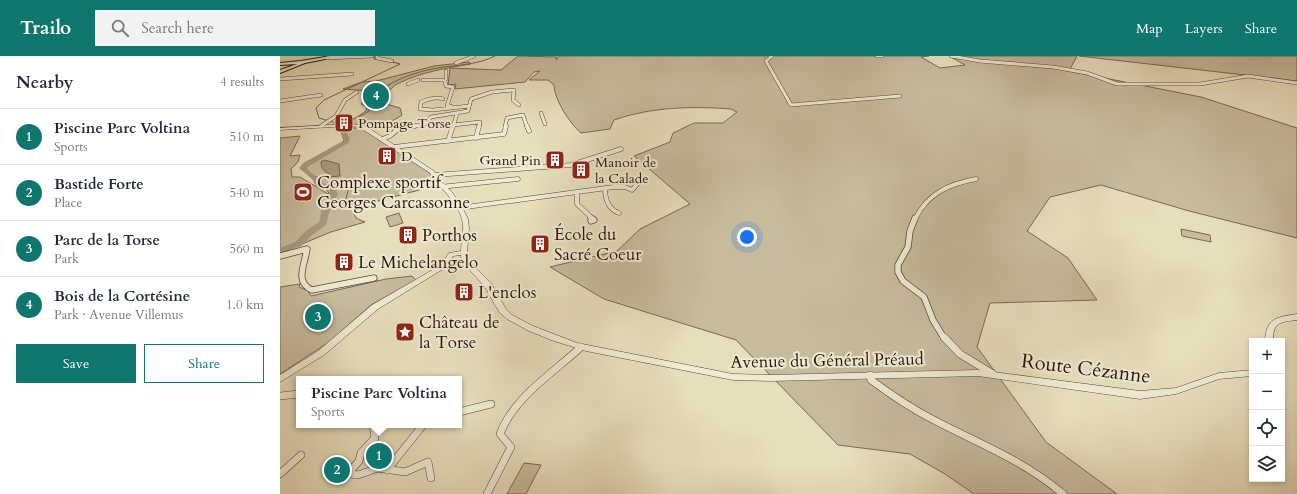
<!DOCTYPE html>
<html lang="en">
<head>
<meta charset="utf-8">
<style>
	body { margin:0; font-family:Cardo,serif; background:#f2f2f3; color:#1f2937 }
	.controls { position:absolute; right:12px; bottom:12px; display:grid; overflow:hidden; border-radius:0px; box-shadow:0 2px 6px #0003 }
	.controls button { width:36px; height:36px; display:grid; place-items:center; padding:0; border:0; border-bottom:1px solid #e0e1e3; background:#fff; color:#1f2937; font:20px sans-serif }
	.you { position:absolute; left:467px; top:181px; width:14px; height:14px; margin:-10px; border:3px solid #fff; border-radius:50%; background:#1a73e8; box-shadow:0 0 0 6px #1a73e833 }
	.badge { display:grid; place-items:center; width:26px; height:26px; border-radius:50%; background:#0f766e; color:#fff; font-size:13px; font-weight:700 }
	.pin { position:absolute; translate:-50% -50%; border:2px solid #fff; box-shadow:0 1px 4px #0006 }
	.popup { position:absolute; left:16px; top:320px; width:166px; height:52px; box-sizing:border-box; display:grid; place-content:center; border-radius:0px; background:#fff; filter:drop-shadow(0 1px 3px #0005); font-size:13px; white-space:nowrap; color:#747a83 }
	.popup b { font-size:15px; color:#1f2937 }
	.popup::after { content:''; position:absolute; left:50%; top:100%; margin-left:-8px; border:8px solid transparent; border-top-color:#fff }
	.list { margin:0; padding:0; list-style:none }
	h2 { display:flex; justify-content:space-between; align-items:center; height:52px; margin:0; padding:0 16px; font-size:17px }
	h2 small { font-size:13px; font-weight:400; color:#747a83 }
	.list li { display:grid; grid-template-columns:26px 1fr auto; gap:12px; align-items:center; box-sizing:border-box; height:56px; padding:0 16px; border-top:1px solid #e0e1e3 }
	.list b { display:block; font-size:15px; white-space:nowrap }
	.list p { margin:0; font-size:13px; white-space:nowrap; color:#747a83 }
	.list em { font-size:13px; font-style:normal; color:#747a83 }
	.actions { display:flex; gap:8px; padding:12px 16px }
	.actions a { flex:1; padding:9px 0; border:1px solid #0f766e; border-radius:0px; text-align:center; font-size:14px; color:#0f766e }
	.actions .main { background:#0f766e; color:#fff }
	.icon { flex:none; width:22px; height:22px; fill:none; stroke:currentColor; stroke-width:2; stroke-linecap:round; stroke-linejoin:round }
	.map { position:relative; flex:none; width:1017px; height:438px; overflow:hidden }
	header { display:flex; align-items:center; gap:24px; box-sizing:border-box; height:56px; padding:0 20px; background:#0f766e; color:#fff }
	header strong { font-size:19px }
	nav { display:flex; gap:22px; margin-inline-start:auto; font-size:14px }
	.search { width:280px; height:36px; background:#f2f2f3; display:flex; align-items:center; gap:10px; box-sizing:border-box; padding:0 14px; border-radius:0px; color:#747a83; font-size:15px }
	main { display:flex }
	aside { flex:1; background:#fff }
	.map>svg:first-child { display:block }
	.green { fill:#c7bb9e; stroke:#7a6754 }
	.water { fill:#a7997f; stroke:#766350 }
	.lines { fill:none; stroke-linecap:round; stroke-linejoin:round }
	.stream { stroke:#766350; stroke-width:1 }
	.river { fill:#a7997f; fill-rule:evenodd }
	.minor-far3-casing { stroke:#5b4636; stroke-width:4 }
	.minor-far2-casing { stroke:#5b4636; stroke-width:5 }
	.minor-far1-casing { stroke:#5b4636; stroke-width:7 }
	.minor-casing { stroke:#5b4636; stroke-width:8 }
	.tertiary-casing { stroke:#5b4636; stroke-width:1 }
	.secondary-casing { stroke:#2c1309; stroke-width:2 }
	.minor-far3 { stroke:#efead3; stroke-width:3 }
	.minor-far2 { stroke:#efead3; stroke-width:4 }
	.minor-far1 { stroke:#efead3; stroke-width:5.5 }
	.minor { stroke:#efead3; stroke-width:7 }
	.tertiary { fill:#efead3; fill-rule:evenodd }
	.secondary { fill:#efead3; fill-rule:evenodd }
	.labels { text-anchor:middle; stroke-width:4; stroke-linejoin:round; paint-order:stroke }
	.far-poi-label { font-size:14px; fill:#2c1309; stroke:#efead3; text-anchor:start }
	.poi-label { font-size:17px; fill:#2c1309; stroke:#efead3; text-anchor:start }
	.street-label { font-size:17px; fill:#2c1309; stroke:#efead3 }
	.near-street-label { font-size:20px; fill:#2c1309; stroke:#efead3 }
</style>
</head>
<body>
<header>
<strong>Trailo</strong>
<div class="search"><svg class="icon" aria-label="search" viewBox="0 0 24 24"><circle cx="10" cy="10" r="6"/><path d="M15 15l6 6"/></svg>Search here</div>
<nav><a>Map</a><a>Layers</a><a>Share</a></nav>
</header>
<main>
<aside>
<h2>Nearby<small>4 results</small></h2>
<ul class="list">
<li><span class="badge">1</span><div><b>Piscine Parc Voltina</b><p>Sports</p></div><em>510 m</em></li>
<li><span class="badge">2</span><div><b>Bastide Forte</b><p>Place</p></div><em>540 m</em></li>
<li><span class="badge">3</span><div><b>Parc de la Torse</b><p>Park</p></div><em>560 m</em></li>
<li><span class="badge">4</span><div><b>Bois de la Cortésine</b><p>Park · Avenue Villemus</p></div><em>1.0 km</em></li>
</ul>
<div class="actions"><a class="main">Save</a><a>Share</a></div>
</aside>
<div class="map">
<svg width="1017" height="438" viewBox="0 0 1017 438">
	<rect width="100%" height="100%" fill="#e7debc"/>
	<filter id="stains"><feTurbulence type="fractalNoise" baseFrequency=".005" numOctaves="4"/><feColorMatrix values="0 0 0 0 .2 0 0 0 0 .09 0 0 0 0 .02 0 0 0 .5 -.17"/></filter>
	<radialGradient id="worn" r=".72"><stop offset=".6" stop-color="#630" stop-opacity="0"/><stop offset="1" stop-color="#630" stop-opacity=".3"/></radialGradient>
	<path class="green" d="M238 0 277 1 276 4 279 0H649L641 1 660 12 685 9 669 0H797L789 15 921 41 1017 72V182L909 155 821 129 770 141 747 175 788 202 817 244 710 247 697 291 766 386 837 438H694L665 418 630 398 558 389 456 284 324 243 270 211 337 195 360 173 410 148 354 100 390 86 393 77 414 67H443L457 56 451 53C412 50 371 51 334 64L330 73 301 77C290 68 274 43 274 29L268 24H249L260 15 254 16 245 26 175 33 176 28 168 29 170 12 221 14Z
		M799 0H1017V25Z
		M189 6 191 8C166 12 142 16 119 27 113 29 111 35 105 37L99 46 120 52 122 59C114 64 100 74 90 72 82 71 76 68 68 67L86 55 87 51 81 48 89 41 91 37 90 35 63 33 82 26 96 25 154 10Z
		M59 70 83 73 150 117 158 129 79 150 74 158 76 162 85 166 51 176 0 197V82L20 80 10 100 20 99 18 106 11 113 12 121H20L50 139 39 122 25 116 29 105 57 93 64 84Z
		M119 157 123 167 110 171 106 161Z
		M901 173 930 179 931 186 902 180Z
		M132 220 136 224 91 249 49 286 0 318V231L20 228 19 231 28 235 31 240 106 223Z
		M244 407 261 409 246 438H227Z"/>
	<path class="water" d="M44 104 59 108 60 120 49 121 50 118C44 115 41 113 41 106Z"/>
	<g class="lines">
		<path class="stream" d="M95 0 94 3H97
			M113 6 120 8 44 44 36 52 39 62 59 68 81 60 89 55 86 46C106 26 135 15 164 11 181 9 199 8 215 0
			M61 122 66 125 68 135 66 143
			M57 123 56 126 59 131"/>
		<path class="river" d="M57 67 62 68 70 83 68 87 26 112 36 121 42 127 55 132 58 138 50 153 46 169 32 179 21 190 0 198V192L15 186 26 175 39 166 42 153 50 138 49 135 36 131 32 123 19 112 23 107 63 85 64 83 56 68Z"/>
		<defs>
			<path id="minor-far3" d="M97 0V2L112 5
				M492 0 486 5 511 49 620 40
				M597 0H602
				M671 0 700 5 773 11 807 17 837 28H920L968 20 1017 27
				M47 2 92 0
				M176 7 194 0
				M166 15V23
				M0 23 72 18
				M143 24H163
				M165 25 166 30 173 31 167 50H171
				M128 28 138 24
				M163 43C156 40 148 43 141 46L140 53 153 54 189 50
				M0 45 41 39
				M261 57 265 68
				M173 69 200 66 199 71
				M41 70 56 60 65 44 77 36
				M130 71 145 68 151 61 188 55 191 43 212 36 234 34 233 44 239 49
				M173 71 177 57
				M225 71 227 62 243 59 247 71"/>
			<path id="minor-far2" d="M247 70 249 75
				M196 82 199 70
				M102 83 110 80 118 73 135 70
				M168 85 173 70
				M114 91 224 78 226 70
				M155 119 291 109 341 93
				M160 131 238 123
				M325 132C325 143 328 153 339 157
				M297 136V148L313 163
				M179 152 334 131H345L352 134 360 125
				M635 163C648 137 669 128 696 123"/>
			<path id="minor-far1" d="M635 162 630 175 628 191 618 209V216L623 225 644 241 653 264 664 282
				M311 165 314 164 311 162
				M0 200 27 193C25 208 14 226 32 234L94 222"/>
			<path id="minor" d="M664 281 680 298 713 318
				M590 319 591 324C610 338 629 351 650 362 697 387 742 403 783 438
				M0 340 19 338
				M179 356 211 348
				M93 369 95 382 81 397 79 405 72 413 71 418 78 419 98 412 125 416 148 406 151 422
				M107 414 143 369
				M0 418 21 399
				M207 438 231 391 220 378C234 341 273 317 301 291"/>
			<path id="tertiary" d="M69 68 80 69 87 71 154 115 158 122 172 136 182 151 188 163 189 172 187 197 189 205 211 227 226 253 232 259 253 270 297 287 453 318 490 319 698 314 860 335 896 332 939 317 972 314V320L939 323 896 338 860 343 698 320 490 325 453 324 306 295 271 284 247 274 227 263 220 257 215 249 205 231 186 210 182 205 181 199 173 200 171 203H176L177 204 176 205 98 253 44 299 0 326V319L38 295 92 249 161 209 169 197 181 195C181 186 184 178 183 169 182 154 169 140 159 129L157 128 150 117 79 71 69 70 0 74V72Z
				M1017 258V264C1000 266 993 266 993 285H985C986 262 997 261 1017 258Z"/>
			<path id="secondary" d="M51 0H60L25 7 0 17V14L17 8 0 9V7L21 5Z"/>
		</defs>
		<use href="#minor-far3" class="minor-far3-casing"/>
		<use href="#minor-far2" class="minor-far2-casing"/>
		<use href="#minor-far1" class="minor-far1-casing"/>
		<use href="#minor" class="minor-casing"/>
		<use href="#tertiary" class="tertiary-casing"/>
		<use href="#secondary" class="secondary-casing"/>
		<use href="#minor-far3" class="minor-far3"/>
		<use href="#minor-far2" class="minor-far2"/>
		<use href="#minor-far1" class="minor-far1"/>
		<use href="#minor" class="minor"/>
		<use href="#tertiary" class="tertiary"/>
		<use href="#secondary" class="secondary"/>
	</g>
	<defs>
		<symbol id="building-square" viewBox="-11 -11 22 22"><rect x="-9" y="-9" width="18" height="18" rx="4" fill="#8f2418" stroke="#efead3"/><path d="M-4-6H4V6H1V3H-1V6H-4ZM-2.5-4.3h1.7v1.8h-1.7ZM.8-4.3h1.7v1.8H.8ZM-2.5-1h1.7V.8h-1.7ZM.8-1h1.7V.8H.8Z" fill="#fff"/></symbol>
		<symbol id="stadium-square" viewBox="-11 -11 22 22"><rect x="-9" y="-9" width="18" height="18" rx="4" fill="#8f2418" stroke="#efead3"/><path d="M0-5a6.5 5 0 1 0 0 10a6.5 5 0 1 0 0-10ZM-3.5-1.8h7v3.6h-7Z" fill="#fff"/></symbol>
		<symbol id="sight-square" viewBox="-11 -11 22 22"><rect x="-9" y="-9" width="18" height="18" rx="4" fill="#8f2418" stroke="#efead3"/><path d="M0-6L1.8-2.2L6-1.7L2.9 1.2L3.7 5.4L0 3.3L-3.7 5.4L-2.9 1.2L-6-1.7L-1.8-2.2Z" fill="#fff"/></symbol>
	</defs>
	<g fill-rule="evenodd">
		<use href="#building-square" x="53" y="56" width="22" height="22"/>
		<use href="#building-square" x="96" y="89" width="22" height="22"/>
		<use href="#building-square" x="264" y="93" width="22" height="22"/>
		<use href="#building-square" x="290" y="103" width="22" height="22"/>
		<use href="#stadium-square" x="12" y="125" width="22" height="22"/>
		<use href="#building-square" x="117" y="168" width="22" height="22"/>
		<use href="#building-square" x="249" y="177" width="22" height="22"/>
		<use href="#building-square" x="53" y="195" width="22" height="22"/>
		<use href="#building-square" x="173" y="225" width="22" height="22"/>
		<use href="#sight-square" x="114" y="265" width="22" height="22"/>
	</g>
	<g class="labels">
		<g class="far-poi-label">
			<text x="78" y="72">Pompage Torse</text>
			<text x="121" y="105">D</text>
			<text x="261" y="109" text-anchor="end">Grand Pin</text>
			<text x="315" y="111">Manoir de<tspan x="315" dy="16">la Calade</tspan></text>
		</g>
		<g class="poi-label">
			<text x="37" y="132">Complexe sportif<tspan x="37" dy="20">Georges Carcassonne</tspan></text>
			<text x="274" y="184">École du<tspan x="274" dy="20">Sacré Coeur</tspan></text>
			<text x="142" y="185">Porthos</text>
			<text x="78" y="212">Le Michelangelo</text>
			<text x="198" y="242">L'enclos</text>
			<text x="139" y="272">Château de<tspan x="139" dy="20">la Torse</tspan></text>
		</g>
		<g class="street-label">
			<text transform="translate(547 304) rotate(-1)" y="6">Avenue du Général Préaud</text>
		</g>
		<g class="near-street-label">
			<text transform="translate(806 312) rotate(7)" y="7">Route Cézanne</text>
		</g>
	</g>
	<rect width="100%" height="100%" filter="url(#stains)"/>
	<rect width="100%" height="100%" fill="url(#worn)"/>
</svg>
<div class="controls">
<button>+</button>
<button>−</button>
<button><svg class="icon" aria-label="locate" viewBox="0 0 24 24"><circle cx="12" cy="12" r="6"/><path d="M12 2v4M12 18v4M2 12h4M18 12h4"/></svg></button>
<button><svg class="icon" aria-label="layers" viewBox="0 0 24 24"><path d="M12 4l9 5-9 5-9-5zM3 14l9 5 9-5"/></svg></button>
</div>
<div class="you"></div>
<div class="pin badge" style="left:99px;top:400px">1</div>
<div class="popup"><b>Piscine Parc Voltina</b>Sports</div>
<div class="pin badge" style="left:57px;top:414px">2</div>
<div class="pin badge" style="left:38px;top:261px">3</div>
<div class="pin badge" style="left:96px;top:40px">4</div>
</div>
</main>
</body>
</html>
